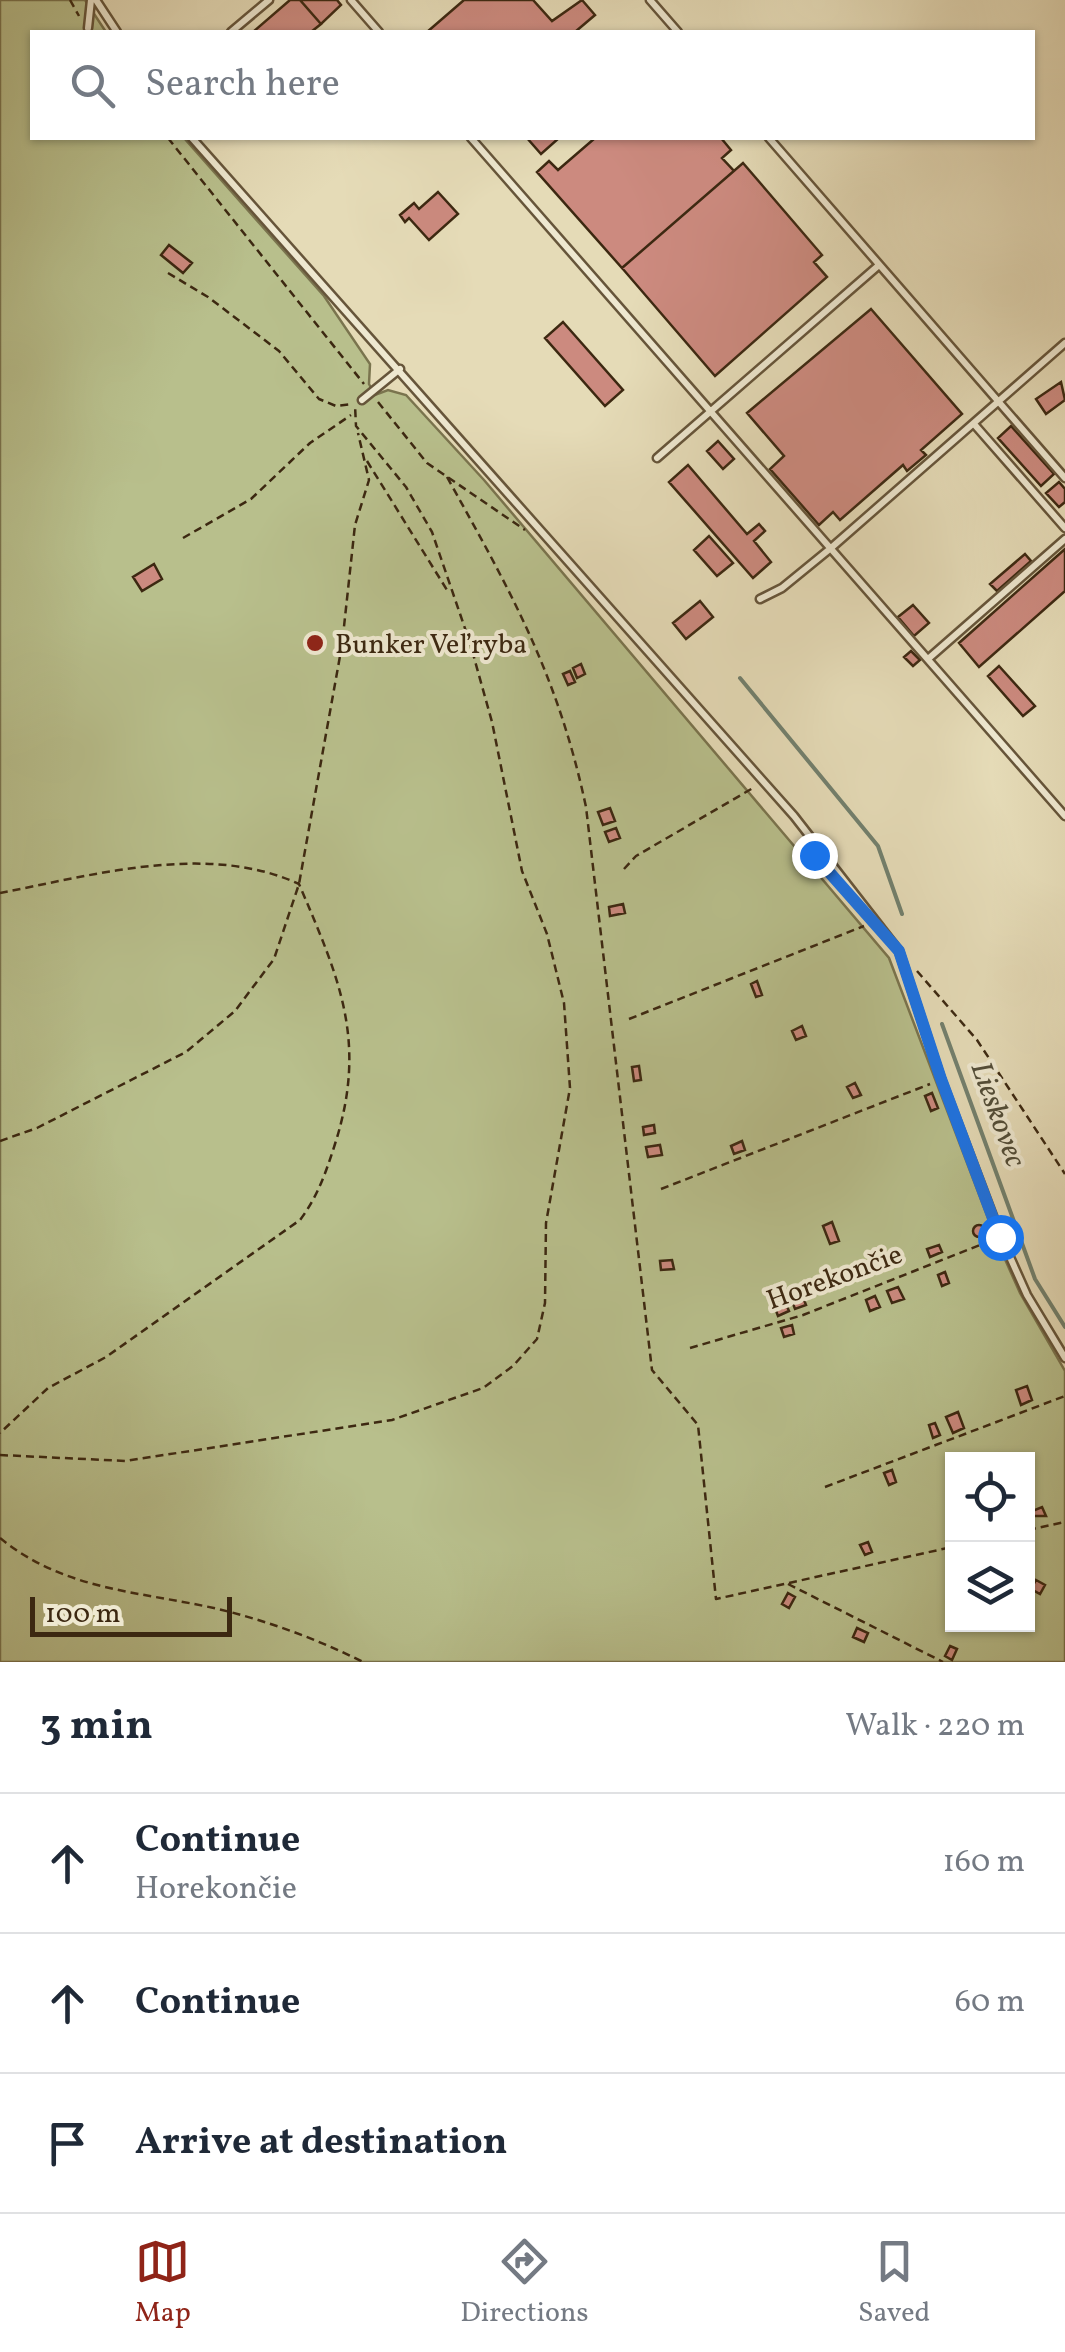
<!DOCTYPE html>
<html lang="en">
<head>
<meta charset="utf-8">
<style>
	body { margin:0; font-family:Vollkorn,serif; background:#f6f6f7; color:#1f2937 }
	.controls { position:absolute; right:30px; bottom:30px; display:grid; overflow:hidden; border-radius:0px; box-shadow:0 2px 8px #0004 }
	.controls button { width:90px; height:90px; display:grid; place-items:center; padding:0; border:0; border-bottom:2px solid #e0e1e3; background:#fff; color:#1f2937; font:50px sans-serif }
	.scale { position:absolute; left:30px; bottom:25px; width:202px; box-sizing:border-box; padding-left:10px; border:5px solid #3c2811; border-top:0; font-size:28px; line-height:35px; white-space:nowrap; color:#3c2811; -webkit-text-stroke:8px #eee8d0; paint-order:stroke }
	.stop { position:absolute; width:30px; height:30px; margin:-22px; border:8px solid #1a73e8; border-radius:50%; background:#fff }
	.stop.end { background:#1a73e8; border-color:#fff; box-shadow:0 2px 10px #0008 }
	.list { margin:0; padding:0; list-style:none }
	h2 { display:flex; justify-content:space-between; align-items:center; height:130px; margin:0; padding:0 40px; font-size:42px }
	h2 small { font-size:32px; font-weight:400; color:#747a83 }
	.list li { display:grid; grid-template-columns:65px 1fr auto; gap:30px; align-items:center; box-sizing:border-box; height:140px; padding:0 40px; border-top:2px solid #e0e1e3 }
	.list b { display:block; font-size:38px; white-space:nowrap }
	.list p { margin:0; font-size:32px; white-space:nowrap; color:#747a83 }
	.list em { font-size:32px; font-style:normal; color:#747a83 }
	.icon { flex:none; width:55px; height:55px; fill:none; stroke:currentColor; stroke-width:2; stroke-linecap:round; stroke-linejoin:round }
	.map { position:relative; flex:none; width:1065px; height:1662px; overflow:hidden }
	.search { position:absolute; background:#fff; box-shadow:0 2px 8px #0004; left:30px; right:30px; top:30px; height:110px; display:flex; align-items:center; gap:25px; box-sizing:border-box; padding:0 35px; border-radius:0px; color:#747a83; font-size:38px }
	.sheet { height:550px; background:#fff }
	nav { display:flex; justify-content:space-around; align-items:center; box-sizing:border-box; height:140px; border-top:2px solid #e0e1e3; background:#fff; font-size:28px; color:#747a83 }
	nav a { display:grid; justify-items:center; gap:5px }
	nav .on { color:#8f2418 }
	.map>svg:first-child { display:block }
	.green { fill:#b8bf8c; stroke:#7a744e; stroke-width:2.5; fill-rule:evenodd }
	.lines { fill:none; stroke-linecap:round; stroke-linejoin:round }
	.stream { stroke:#72806e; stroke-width:4 }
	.building { fill:#cc8a7f; stroke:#3c2811; stroke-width:2.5 }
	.service-casing { stroke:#66553a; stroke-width:11 }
	.path { stroke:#3c2811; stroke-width:2.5; stroke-dasharray:8 5; stroke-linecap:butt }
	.service { stroke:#eee8d0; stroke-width:6 }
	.route { stroke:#1a73e8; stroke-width:12 }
	.poi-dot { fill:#8f2418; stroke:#eee8d0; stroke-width:4 }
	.labels { text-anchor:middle; stroke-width:8; stroke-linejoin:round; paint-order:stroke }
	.poi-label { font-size:28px; fill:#3c2811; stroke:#eee8d0; text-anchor:start }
	.street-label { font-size:28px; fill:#3c2811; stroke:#eee8d0 }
	.water-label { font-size:30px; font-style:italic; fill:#524d38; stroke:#eee8d0 }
</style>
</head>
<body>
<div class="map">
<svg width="1065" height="1662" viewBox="0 0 1065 1662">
	<rect width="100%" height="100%" fill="#e5dbb7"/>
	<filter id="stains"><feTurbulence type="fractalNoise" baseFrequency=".002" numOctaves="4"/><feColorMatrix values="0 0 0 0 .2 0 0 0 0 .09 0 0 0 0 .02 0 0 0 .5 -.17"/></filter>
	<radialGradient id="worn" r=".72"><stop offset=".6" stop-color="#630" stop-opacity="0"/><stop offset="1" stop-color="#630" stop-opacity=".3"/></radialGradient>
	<path class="green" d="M0 0H85L106 32H32V138H184L324 296 370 364 369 384 375 395 388 390 406 395 484 480 889 958 996 1239 1020 1293 1065 1371V1662H0ZM952 1460H1028V1624H952Z"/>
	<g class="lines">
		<path class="stream" d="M740 678 878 846 902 914
			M942 1024 1035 1279 1065 1327"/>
	</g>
	<path class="building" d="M290 0H300L321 24 311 32H253Z
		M300 0H337L341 5 321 24Z
		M464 0H533L552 21 582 0 595 15 575 32H427Z
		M527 138H559L541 154Z
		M595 138H721L731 150 722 158 734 171 622 268 537 172 549 161 558 170Z
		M743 163 822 255 814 262 827 277 715 376 622 268Z
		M438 192 458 214 429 240 409 218 405 222 400 215 414 203 419 209Z
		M169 245 192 263 183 273 161 255Z
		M871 309 962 414 921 450 926 455 907 471 903 465 840 520 833 512 819 525 770 469 784 456 747 413Z
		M563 322 623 390 605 406 545 338Z
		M1061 382 1065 400 1046 414 1036 399Z
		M1011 426 1054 474 1041 486 998 438Z
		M718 441 734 459 723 469 707 451Z
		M688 465 747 534 759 524 765 531 754 541 771 562 753 578 669 482Z
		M1059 482 1065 489V502L1059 507 1046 493Z
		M709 536 733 563 717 576 694 550Z
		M1065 549V591L979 667 959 643Z
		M1025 554 1031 561 997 591 990 584Z
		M154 564 162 579 142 591 133 577Z
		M700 601 713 617 686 639 673 623Z
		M913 605 929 623 914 636 898 617Z
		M911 651 920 660 913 666 904 657Z
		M581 664 585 674 577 678 573 668Z
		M999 666 1035 706 1023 716 988 676Z
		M570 671 575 682 568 685 563 674Z
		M610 808 615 821 603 825 598 812Z
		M616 828 620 838 609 842 605 832Z
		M623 904 625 913 610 916 609 907Z
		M757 981 762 995 756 997 751 984Z
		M802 1026 806 1036 796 1040 792 1031Z
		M639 1066 641 1080 634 1081 632 1067Z
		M855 1083 861 1095 853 1098 847 1087Z
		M932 1093 938 1108 931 1111 925 1096Z
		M654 1125 655 1133 644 1135 643 1127Z
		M742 1141 745 1150 734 1154 731 1146Z
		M660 1145 662 1155 648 1157 646 1147Z
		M832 1222 839 1241 830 1244 823 1226Z
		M973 1231a6 6 0 1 1 12 0a6 6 0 1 1-12 0Z
		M939 1245 942 1252 930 1257 927 1249Z
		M672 1260 674 1269 661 1270 660 1261Z
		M945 1272 949 1283 942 1286 938 1275Z
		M898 1287 904 1299 892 1303 887 1291Z
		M801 1292 806 1305 795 1309 790 1296Z
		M875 1296 880 1307 870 1311 866 1300Z
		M786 1304 789 1311 778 1316 775 1308Z
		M792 1325 794 1334 784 1337 781 1328Z
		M1027 1386 1032 1400 1021 1405 1016 1390Z
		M958 1412 964 1428 953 1433 946 1417Z
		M935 1423 940 1435 933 1438 929 1425Z
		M892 1470 896 1482 889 1485 884 1473Z
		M1042 1507 1046 1516H1031L1030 1512Z
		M868 1542 872 1552 865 1555 860 1545Z
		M1036 1580 1045 1585 1040 1594 1031 1589Z
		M788 1593 795 1597 789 1608 782 1604Z
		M857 1628 868 1633 864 1642 853 1637Z
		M950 1646 957 1649 952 1660 945 1656Z"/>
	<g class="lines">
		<defs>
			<path id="service" d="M96 0 117 32
				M351 0 379 32
				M650 0 678 32
				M88 28 91 0
				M231 32 269 0
				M192 138 794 816 899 951 941 1079 1001 1237 1027 1295 1065 1358
				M471 138 1065 816
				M769 138 1065 478
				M362 400 400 369
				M974 424 1065 528
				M657 458 879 265
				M760 599 782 588 831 548 1065 343
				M928 659 1065 539"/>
		</defs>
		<use href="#service" class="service-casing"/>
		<path class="path" d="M70 0 79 16
			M168 138 364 384
			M168 273 208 297 279 351 319 399 336 406 353 404
			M378 402 427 463 525 530
			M367 461 447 590
			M447 477C511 592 558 675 586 807L652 1370 698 1425 716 1599 952 1547
			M183 538 251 499 310 443 351 415
			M624 869 636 856 753 788
			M0 893C94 875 208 842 299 884 339 978 368 1041 335 1144 326 1172 318 1196 300 1220L106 1357 48 1388 0 1433
			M917 971 977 1040 1065 1174
			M629 1019 864 926
			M0 1141 37 1128 186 1052 235 1011 274 959 299 884 342 645 355 525 369 480 358 433
			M661 1189 930 1084
			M690 1348 803 1315 990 1241
			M0 1455 125 1461 392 1420 483 1388 513 1366 537 1339 545 1303 546 1223 570 1088 564 1003 547 934 522 871 492 722 470 643 432 532 406 487 356 426 355 405
			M825 1487 1065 1396
			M1028 1530 1065 1522
			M0 1538C65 1591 139 1591 218 1609 268 1621 317 1639 363 1662
			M788 1584 943 1662"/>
		<use href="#service" class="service"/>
	</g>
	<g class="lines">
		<path class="route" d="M814 855 899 951 941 1079 1000 1237"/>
	</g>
	<circle class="poi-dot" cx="315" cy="643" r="10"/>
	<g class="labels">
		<g class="poi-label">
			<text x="335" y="653">Bunker Veľryba</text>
		</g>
		<g class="street-label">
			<text transform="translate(834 1276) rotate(-20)" y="10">Horekončie</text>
		</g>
		<g class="water-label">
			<text transform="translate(999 1114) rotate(70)" y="10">Lieskovec</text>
		</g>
	</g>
	<rect width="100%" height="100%" filter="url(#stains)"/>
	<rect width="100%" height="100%" fill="url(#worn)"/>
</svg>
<div class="controls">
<button><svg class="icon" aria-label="locate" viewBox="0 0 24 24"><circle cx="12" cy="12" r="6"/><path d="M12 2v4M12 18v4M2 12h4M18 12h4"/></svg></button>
<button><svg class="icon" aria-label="layers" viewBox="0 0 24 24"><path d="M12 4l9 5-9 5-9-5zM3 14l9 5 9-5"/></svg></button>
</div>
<div class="scale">100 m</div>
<div class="stop" style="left:1000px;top:1237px"></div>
<div class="stop end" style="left:814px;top:855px"></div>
<div class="search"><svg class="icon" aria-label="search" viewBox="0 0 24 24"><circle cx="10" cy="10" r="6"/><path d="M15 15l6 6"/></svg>Search here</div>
</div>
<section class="sheet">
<h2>3 min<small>Walk · 220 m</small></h2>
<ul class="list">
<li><svg class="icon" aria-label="ahead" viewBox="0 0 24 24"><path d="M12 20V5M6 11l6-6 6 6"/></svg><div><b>Continue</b><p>Horekončie</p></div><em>160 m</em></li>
<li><svg class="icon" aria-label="ahead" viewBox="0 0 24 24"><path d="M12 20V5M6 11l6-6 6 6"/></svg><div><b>Continue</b></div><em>60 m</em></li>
<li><svg class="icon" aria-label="arrive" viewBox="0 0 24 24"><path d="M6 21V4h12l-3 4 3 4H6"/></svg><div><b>Arrive at destination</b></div></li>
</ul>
</section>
<nav>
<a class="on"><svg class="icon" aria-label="map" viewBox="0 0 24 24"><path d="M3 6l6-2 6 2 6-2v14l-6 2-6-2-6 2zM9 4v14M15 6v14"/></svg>Map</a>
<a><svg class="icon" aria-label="directions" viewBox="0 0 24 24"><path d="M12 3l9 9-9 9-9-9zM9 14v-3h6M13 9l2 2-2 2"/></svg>Directions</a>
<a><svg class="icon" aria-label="saved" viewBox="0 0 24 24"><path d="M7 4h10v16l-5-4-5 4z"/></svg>Saved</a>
</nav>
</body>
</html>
